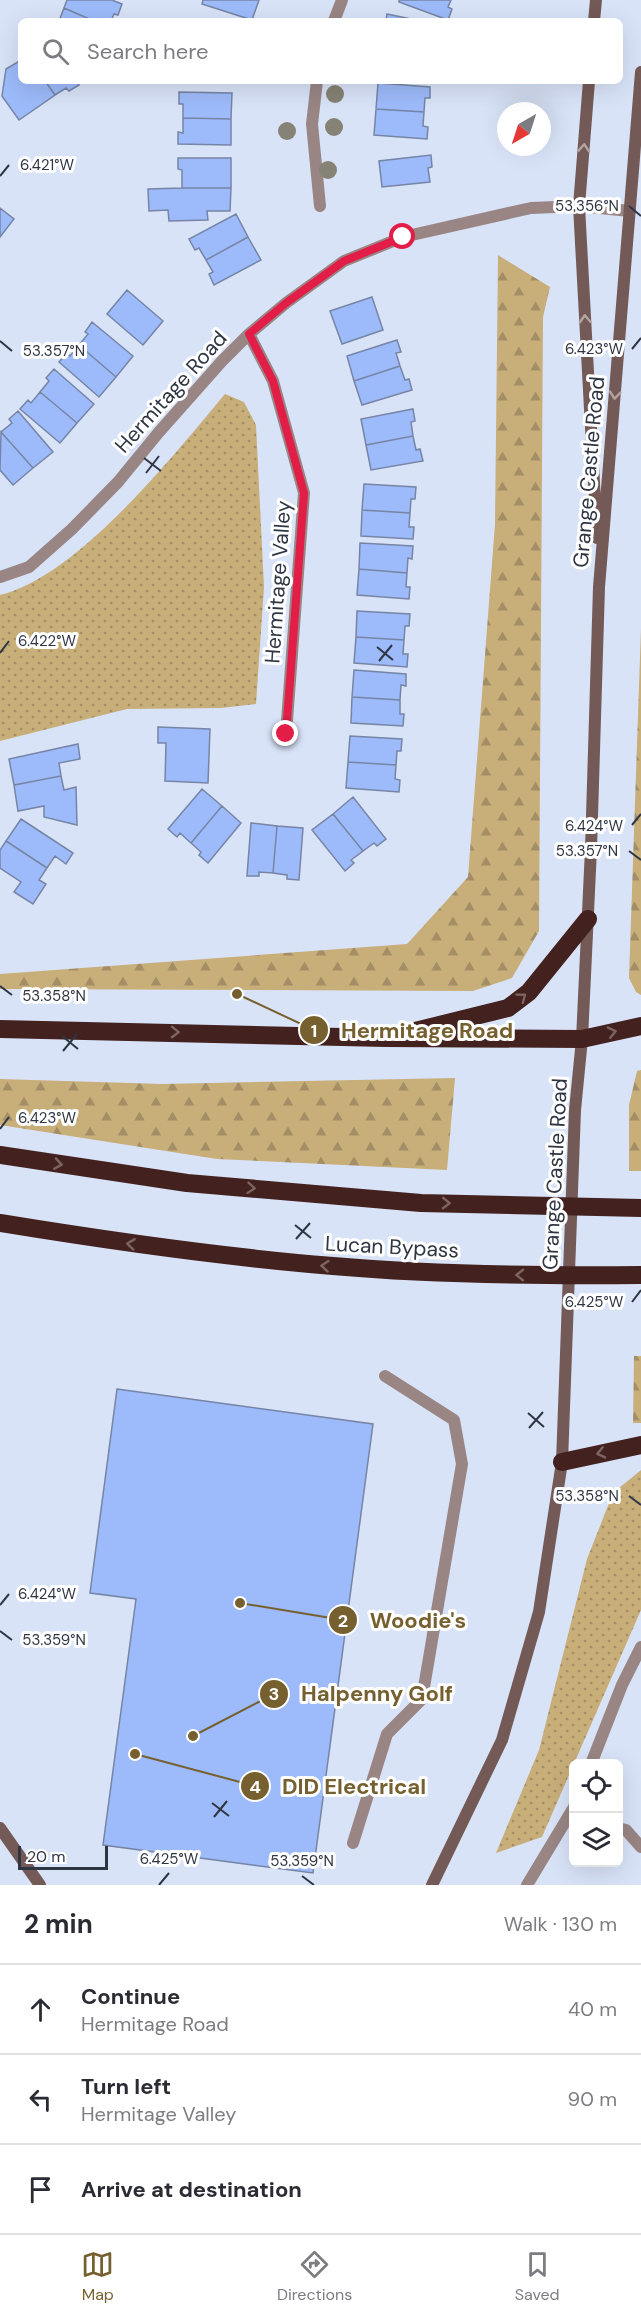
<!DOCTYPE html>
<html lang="en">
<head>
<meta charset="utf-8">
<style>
	body { margin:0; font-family:"DM Sans",sans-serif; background:#f2f2f3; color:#2b2b33 }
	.controls { position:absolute; right:18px; bottom:18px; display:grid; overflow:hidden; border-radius:9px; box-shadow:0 6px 24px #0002 }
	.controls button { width:54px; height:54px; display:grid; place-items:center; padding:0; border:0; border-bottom:2px solid #e1e1e2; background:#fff; color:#2b2b33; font:30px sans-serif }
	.compass { position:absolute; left:497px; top:102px; width:54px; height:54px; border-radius:50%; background:#fff; box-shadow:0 6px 24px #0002; rotate:219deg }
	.scale { position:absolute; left:18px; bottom:15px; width:90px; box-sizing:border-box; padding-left:6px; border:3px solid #2f3643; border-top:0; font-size:16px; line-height:21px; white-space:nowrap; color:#2f3643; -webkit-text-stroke:4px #fff; paint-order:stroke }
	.stop { position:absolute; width:18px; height:18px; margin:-14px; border:4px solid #e11d48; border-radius:50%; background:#fff }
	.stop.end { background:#e11d48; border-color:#fff; box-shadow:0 2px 6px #0008 }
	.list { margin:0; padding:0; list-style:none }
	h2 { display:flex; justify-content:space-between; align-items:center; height:78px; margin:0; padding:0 24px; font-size:26px }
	h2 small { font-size:20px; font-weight:400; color:#7c7c81 }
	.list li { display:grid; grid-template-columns:39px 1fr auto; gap:18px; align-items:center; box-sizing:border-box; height:90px; padding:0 24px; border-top:2px solid #e1e1e2 }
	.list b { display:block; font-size:22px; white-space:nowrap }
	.list p { margin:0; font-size:20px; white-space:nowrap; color:#7c7c81 }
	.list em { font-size:20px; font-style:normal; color:#7c7c81 }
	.icon { flex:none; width:33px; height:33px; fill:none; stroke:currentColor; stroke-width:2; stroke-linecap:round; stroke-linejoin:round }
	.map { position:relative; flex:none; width:641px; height:1885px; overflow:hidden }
	.search { position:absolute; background:#fff; box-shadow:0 6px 24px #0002; left:18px; right:18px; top:18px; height:66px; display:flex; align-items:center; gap:15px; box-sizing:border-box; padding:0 21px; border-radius:9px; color:#7c7c81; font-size:22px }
	.sheet { height:348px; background:#fff }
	nav { display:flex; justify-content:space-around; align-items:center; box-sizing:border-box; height:84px; border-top:2px solid #e1e1e2; background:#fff; font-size:16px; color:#7c7c81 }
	nav a { display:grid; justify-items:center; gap:3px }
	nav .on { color:#766030 }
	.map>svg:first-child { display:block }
	.grass { fill:url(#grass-dots) }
	.forest { fill:url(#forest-firs) }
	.building { fill:#9dbbfa; stroke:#7685a5; stroke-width:1.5 }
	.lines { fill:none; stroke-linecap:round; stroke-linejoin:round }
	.lane { stroke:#998684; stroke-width:12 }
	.street { stroke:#998684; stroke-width:12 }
	.secondary { stroke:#745a57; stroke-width:12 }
	.highway { stroke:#43211f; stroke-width:18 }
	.tree { fill:#868275 }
	.oneway { stroke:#b3a4a3 }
	.oneway2 { stroke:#7b6462 }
	.route { stroke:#e11d48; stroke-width:8 }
	.ticks { fill:none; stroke:#2f3643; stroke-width:2 }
	.labels { text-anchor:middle; stroke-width:6; stroke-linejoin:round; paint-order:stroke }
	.street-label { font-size:21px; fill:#2f3643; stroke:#fff }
	.ticks-label { font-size:15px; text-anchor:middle; fill:#2f3643; stroke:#fff; stroke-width:6; stroke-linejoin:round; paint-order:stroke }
	.leader { fill:none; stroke:#766030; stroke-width:2 }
	.callout-dot { fill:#766030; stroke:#fff; stroke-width:2 }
	.mark-label { font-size:18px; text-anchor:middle; font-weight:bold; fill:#fff }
	.callout-label { font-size:22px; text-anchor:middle; font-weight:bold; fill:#766030; stroke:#fff; stroke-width:6; stroke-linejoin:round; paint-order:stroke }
</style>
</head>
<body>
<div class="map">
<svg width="641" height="1885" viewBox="0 0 641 1885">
	<defs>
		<pattern id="grass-dots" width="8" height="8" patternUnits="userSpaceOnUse" patternTransform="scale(1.5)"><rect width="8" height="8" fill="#c8ae79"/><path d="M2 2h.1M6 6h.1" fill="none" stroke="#a38e65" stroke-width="1.8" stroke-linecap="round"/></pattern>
		<pattern id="forest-firs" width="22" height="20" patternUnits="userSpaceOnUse" patternTransform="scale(1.5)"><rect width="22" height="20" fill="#c8ae79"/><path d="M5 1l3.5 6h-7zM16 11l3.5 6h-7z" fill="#a38e65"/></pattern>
	</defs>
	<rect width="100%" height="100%" fill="#d9e3f8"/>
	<path class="grass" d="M225 394 244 402 256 425 264 587 256 704 221 708 127 709 0 741V595C77 577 174 455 225 394Z
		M641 1470V1610L542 1837 496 1853 539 1750 587 1559 613 1493Z"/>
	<path class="forest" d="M498 255 550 287 543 317 539 931 512 978 473 991 0 989V974L407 944 468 877 495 524Z
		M641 628V995L636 992 629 978Z
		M641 1070V1171H629V1105L637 1071Z
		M455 1078 447 1170 217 1159 0 1125V1079L162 1084Z
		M634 1356H641V1423H633Z"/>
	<path class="building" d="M67 0H112L122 4 118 15 114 14 111 21H94L64 8Z
		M203 0H259L252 20 202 4Z
		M399 0H451L448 7 452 9 448 20 399 2Z
		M64 8 94 21H59Z
		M387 14 421 21H386Z
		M21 60V81H45L55 95 19 120 2 96 6 69Z
		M45 81H76L79 85 69 91 66 88 55 95Z
		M378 83 430 87V98H425L424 112 376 109Z
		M179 92 232 93 231 119 183 118V104H179Z
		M376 109 424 112 423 126 428 127 427 139 374 135Z
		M183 118 231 119V145L178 144V132L183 133Z
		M431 155 432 167 428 168 430 182 382 187 379 161Z
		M178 158H231V188H182V170L178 169Z
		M182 188H231L230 211H207L208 220 169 221 168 210 149 211 148 189Z
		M0 208 14 219 0 237Z
		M236 214 248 237 206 260 199 248 195 250 189 239Z
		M248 237 261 260 214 285 209 274 213 272 206 260Z
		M127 290 163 321 143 345 107 314Z
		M372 297 383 330 342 344 330 311Z
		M92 322 133 356 116 377 79 345 88 334 85 332Z
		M397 340 401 352 396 353 400 366 354 381 347 356Z
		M79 345 116 377 99 397 59 362 67 353 70 356Z
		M400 366 405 380 409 379 412 390 362 405 354 381Z
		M54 369 94 404 77 423 40 392 49 381 46 378Z
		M40 392 77 423 60 443 20 409 28 400 31 403Z
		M413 409 415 421 411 422 413 436 366 445 361 419Z
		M18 411 53 452 33 468 1 432 12 423 9 419Z
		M1 432 33 468 13 485 0 470Z
		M413 436 416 450 420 449 423 461 371 470 366 445Z
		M364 484 416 487 415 499H411L410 513 362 510Z
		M362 510 410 513 409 527H414L413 539 361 536Z
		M360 543 413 546 412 559 408 558 407 573 359 569Z
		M359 569 407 573 406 587H410L409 599 357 595Z
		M357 611 410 614 409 626H405L404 640 356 637Z
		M356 637 404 640 403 654H408L407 667 354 663Z
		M354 670 406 674V686L401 685 400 700 352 697Z
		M352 697 400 700V714H404L403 726 351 723Z
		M158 727 210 729 208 783 165 781 166 743H158Z
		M350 736 402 739 401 751H397L396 765 348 762Z
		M78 744 80 759 59 763 61 776 14 785 9 759Z
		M348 762 396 765 395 779 400 780 399 792 346 788Z
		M61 776 64 790 76 787 77 825 44 817V806L18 811 14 785Z
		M202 789 222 806 191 843 180 833 177 837 168 829Z
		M353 797 386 839 377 846 374 843 363 851 333 814Z
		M222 806 241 823 208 863 199 855 201 852 191 843Z
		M333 814 363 851 351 860 354 863 345 871 312 830Z
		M21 819 73 853 66 864 55 856 47 868 6 841Z
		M251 823 277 826 273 873 259 872V876H247Z
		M277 826 303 828 299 880 287 879V875L273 873Z
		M6 841 47 868 39 880 46 884 33 904 14 892 21 882 0 868V850Z
		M117 1389 373 1424 313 1873 103 1845 136 1599 90 1593Z"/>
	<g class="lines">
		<path class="lane" d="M353 1843 387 1734 422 1699 462 1464 454 1420 385 1376"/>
		<path class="street" d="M334 21 342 0
			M317 81 312 124 320 206
			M249 334 273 381 304 493 286 734
			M0 577 29 567 72 529 118 482 159 432 222 361 249 334 286 303 344 261 403 237 531 208 579 206 630 211
			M591 1764 622 1685 641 1647
			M618 1828 626 1830 641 1847
			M527 1885 574 1807"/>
		<path class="secondary" d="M594 21 596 0
			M589 81 579 206 597 538
			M0 1828 40 1885
			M432 1885 502 1740 539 1612 562 1462 575 1110 582 1039 591 849 599 587 641 72"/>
		<path class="highway" d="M0 1029 386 1038 582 1039 641 1026
			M411 1032 508 1008 529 992 588 919
			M0 1155 187 1183 421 1203 641 1208
			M0 1223C110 1241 221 1257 333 1266 435 1275 538 1276 641 1275
			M562 1462 641 1445"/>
	</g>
	<g class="tree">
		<circle cx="335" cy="94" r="9"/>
		<circle cx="334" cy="127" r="9"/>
		<circle cx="287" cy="131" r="9"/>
		<circle cx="328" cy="170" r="9"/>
	</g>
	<defs><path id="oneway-chevron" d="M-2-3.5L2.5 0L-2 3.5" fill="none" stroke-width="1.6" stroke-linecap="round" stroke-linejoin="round" transform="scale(1.5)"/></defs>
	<g class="oneway">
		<use href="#oneway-chevron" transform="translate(584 148) rotate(-86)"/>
		<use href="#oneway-chevron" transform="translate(585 319) rotate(-93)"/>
		<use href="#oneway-chevron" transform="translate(615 395) rotate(95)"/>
	</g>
	<g class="oneway2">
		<use href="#oneway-chevron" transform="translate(522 997) rotate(-37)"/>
		<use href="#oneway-chevron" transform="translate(175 1032) rotate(1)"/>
		<use href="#oneway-chevron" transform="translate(612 1032) rotate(-13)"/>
		<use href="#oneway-chevron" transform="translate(58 1164) rotate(9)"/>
		<use href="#oneway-chevron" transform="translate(251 1188) rotate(5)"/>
		<use href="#oneway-chevron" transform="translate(446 1203) rotate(1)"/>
		<use href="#oneway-chevron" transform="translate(131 1244) rotate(-173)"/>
		<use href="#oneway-chevron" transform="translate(325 1266) rotate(-175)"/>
		<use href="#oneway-chevron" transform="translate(520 1275) rotate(-179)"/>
		<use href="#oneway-chevron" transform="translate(601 1453) rotate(167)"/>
	</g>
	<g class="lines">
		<path class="route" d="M286 734 304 493 273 381 249 334 286 303 344 261 403 237"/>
	</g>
	<path class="ticks" d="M0 176 9 165M629 206 641 216M0 341 12 351M632 349 641 338M144 458 161 471M146 473 159 456M377 647 393 660M0 653 9 641M379 661 392 645M632 825 641 814M629 851 641 860M0 986 12 995M62 1036 78 1049M63 1051 77 1034M0 1129 9 1117M295 1225 311 1238M296 1239 310 1223M632 1302 641 1290M528 1413 544 1427M529 1428 543 1412M629 1496 641 1505M0 1605 9 1594M0 1631 12 1640M212 1803 229 1816M214 1817 227 1801M302 1876 314 1885M159 1885 169 1873"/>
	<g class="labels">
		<g class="street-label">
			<text transform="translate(171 392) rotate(-48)" y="7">Hermitage Road</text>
			<text transform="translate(589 472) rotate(-85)" y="7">Grange Castle Road</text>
			<text transform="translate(278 582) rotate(-86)" y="7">Hermitage Valley</text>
			<text transform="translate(555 1174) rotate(-87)" y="7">Grange Castle Road</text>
			<text transform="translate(392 1247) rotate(3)" y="7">Lucan Bypass</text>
		</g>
	</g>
	<g class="ticks-label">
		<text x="47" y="170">6.421°W</text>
		<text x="587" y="211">53.356°N</text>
		<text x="594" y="354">6.423°W</text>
		<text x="54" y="356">53.357°N</text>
		<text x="47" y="646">6.422°W</text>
		<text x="594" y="831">6.424°W</text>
		<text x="587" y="856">53.357°N</text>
		<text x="54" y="1001">53.358°N</text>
		<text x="47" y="1123">6.423°W</text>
		<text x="594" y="1307">6.425°W</text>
		<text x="587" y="1501">53.358°N</text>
		<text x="47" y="1599">6.424°W</text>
		<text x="54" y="1645">53.359°N</text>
		<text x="169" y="1864">6.425°W</text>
		<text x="302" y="1866">53.359°N</text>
	</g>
	<path class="leader" d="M237 994L314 1030M240 1603L343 1620M193 1736L274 1694M135 1754L255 1786"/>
	<g class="callout-dot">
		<circle cx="237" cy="994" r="6"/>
		<circle cx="240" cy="1603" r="6"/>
		<circle cx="193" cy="1736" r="6"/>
		<circle cx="135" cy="1754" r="6"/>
		<circle cx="314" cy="1030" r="15"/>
		<circle cx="343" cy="1620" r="15"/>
		<circle cx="274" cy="1694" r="15"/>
		<circle cx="255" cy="1786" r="15"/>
	</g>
	<g class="mark-label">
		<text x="314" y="1037">1</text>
		<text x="343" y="1627">2</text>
		<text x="274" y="1700">3</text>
		<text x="255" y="1793">4</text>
	</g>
	<g class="callout-label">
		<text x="427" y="1038">Hermitage Road</text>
		<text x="418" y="1628">Woodie's</text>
		<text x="377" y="1701">Halpenny Golf</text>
		<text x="354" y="1794">DID Electrical</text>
	</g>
</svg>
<div class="controls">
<button><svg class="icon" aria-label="locate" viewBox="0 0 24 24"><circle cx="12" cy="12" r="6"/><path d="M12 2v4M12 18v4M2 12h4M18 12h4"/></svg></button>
<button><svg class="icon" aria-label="layers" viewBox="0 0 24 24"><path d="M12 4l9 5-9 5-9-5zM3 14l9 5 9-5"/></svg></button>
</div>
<svg class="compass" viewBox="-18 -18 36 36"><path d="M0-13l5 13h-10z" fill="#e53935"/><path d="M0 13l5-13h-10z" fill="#7c7c81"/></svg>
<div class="scale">20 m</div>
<div class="stop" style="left:403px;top:237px"></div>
<div class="stop end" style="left:286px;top:734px"></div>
<div class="search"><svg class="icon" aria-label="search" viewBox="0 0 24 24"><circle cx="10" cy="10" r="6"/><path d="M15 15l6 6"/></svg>Search here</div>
</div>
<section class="sheet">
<h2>2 min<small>Walk · 130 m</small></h2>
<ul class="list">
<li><svg class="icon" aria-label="ahead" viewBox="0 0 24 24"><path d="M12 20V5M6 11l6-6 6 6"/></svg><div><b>Continue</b><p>Hermitage Road</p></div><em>40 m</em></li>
<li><svg class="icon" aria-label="left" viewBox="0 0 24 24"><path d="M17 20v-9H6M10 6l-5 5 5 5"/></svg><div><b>Turn left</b><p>Hermitage Valley</p></div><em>90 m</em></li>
<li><svg class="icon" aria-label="arrive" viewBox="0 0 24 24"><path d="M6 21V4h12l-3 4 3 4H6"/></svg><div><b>Arrive at destination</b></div></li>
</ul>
</section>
<nav>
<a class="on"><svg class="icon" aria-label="map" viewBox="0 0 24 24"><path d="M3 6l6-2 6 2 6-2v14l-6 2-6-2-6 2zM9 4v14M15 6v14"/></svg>Map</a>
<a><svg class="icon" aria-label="directions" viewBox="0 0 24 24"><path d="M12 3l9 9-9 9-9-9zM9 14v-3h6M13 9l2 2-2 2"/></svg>Directions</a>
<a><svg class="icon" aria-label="saved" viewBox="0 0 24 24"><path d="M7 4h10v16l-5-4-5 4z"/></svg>Saved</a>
</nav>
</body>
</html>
